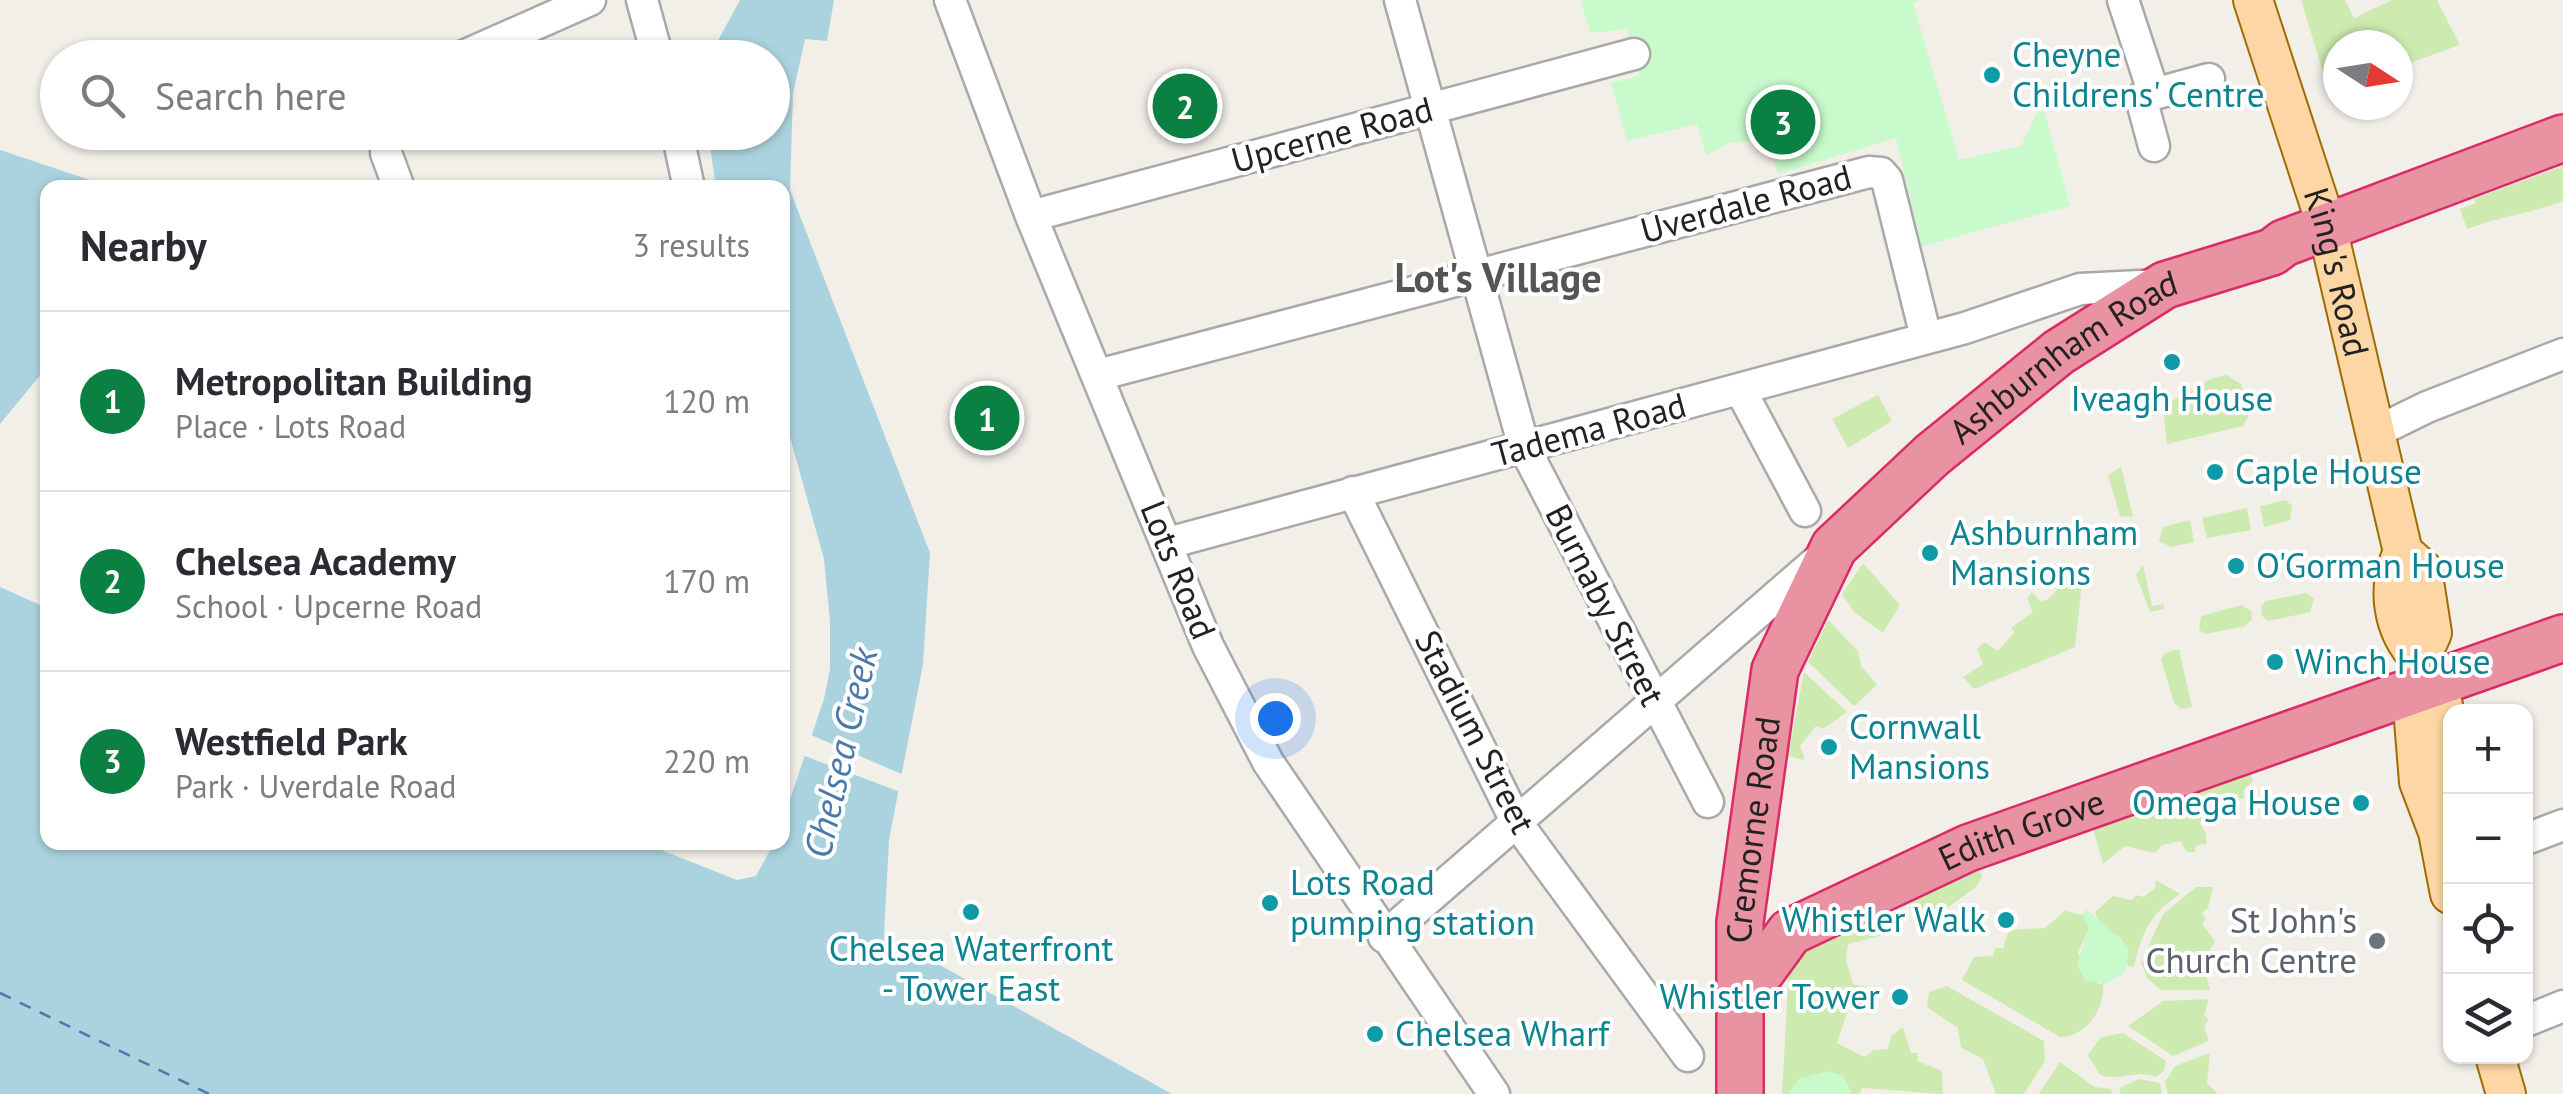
<!DOCTYPE html>
<html lang="en">
<head>
<meta charset="utf-8">
<style>
	body { margin:0; font-family:"PT Sans",sans-serif; background:#f2f2f3; color:#2b2b33 }
	.controls { position:absolute; right:30px; bottom:30px; display:grid; overflow:hidden; border-radius:20px; box-shadow:0 2px 8px #0004 }
	.controls button { width:90px; height:90px; display:grid; place-items:center; padding:0; border:0; border-bottom:2px solid #e1e1e2; background:#fff; color:#2b2b33; font:50px sans-serif }
	.compass { position:absolute; left:2323px; top:30px; width:90px; height:90px; border-radius:50%; background:#fff; box-shadow:0 2px 8px #0004; rotate:102deg }
	.you { position:absolute; left:1275px; top:718px; width:35px; height:35px; margin:-25px; border:8px solid #fff; border-radius:50%; background:#1a73e8; box-shadow:0 0 0 15px #1a73e833 }
	.badge { display:grid; place-items:center; width:65px; height:65px; border-radius:50%; background:#0b8043; color:#fff; font-size:32px; font-weight:700 }
	.pin { position:absolute; translate:-50% -50%; border:5px solid #fff; box-shadow:0 2px 10px #0006 }
	.list { margin:0; padding:0; list-style:none }
	h2 { display:flex; justify-content:space-between; align-items:center; height:130px; margin:0; padding:0 40px; font-size:42px }
	h2 small { font-size:32px; font-weight:400; color:#7c7c81 }
	.list li { display:grid; grid-template-columns:65px 1fr auto; gap:30px; align-items:center; box-sizing:border-box; height:180px; padding:0 40px; border-top:2px solid #e1e1e2 }
	.list b { display:block; font-size:38px; white-space:nowrap }
	.list p { margin:0; font-size:32px; white-space:nowrap; color:#7c7c81 }
	.list em { font-size:32px; font-style:normal; color:#7c7c81 }
	.icon { flex:none; width:55px; height:55px; fill:none; stroke:currentColor; stroke-width:2; stroke-linecap:round; stroke-linejoin:round }
	.map { position:relative; flex:none; width:2563px; height:1094px; overflow:hidden }
	.search { position:absolute; background:#fff; box-shadow:0 2px 8px #0004; left:40px; top:40px; width:750px; height:110px; display:flex; align-items:center; gap:25px; box-sizing:border-box; padding:0 35px; border-radius:55px; color:#7c7c81; font-size:38px }
	.panel { position:absolute; background:#fff; box-shadow:0 2px 8px #0004; left:40px; top:180px; width:750px; height:670px; border-radius:20px }
	.map>svg:first-child { display:block }
	.grass { fill:#cdebb0 }
	.park { fill:#c8facc }
	.water { fill:#aad3df }
	.pier { fill:#f2efe9 }
	.lines { fill:none; stroke-linecap:round; stroke-linejoin:round }
	.ferry { stroke:#4a7aab; stroke-width:2.5; stroke-dasharray:12 10; stroke-linecap:butt }
	.minor-casing { stroke:#a9a9a9; stroke-width:35 }
	.major-casing { stroke:#a06b00; stroke-width:42 }
	.highway-casing { stroke:#dc2a67; stroke-width:50 }
	.minor { stroke:#fff; stroke-width:30 }
	.major { stroke:#fcd6a4; stroke-width:38 }
	.highway { stroke:#e892a2; stroke-width:45 }
	.culture-dot { fill:#0f9aa8; stroke:#fff; stroke-width:4 }
	.worship-dot { fill:#6b7280; stroke:#fff; stroke-width:4 }
	.labels { text-anchor:middle; stroke-width:8; stroke-linejoin:round; paint-order:stroke }
	.culture-label { font-size:35px; fill:#0d838f; stroke:#fff; text-anchor:start }
	.street-label { font-size:35px; fill:#222; stroke:#fff }
	.worship-label { font-size:35px; fill:#5b616d; stroke:#fff; text-anchor:end }
	.water-label { font-size:38px; font-style:italic; fill:#4a7aab; stroke:#fff }
	.quarter-label { font-size:40px; font-weight:bold; fill:#555; stroke:#fff }
</style>
</head>
<body>
<div class="map">
<svg width="2563" height="1094" viewBox="0 0 2563 1094">
	<rect width="100%" height="100%" fill="#f2efe9"/>
	<path class="grass" d="M2301 0H2345L2354 18 2392 0H2437L2460 45 2398 67V45H2338V89L2329 92Z
		M2563 166V201C2526 215 2504 215 2467 229L2460 209 2476 203 2474 199Z
		M2227 375 2241 384 2249 415 2243 426 2167 444 2163 406 2212 378Z
		M1878 395 1892 421 1848 448 1832 419Z
		M2121 466 2133 517 2120 516 2108 476Z
		M2286 500 2292 506 2290 520 2264 527 2260 506Z
		M2247 508 2251 530 2207 538 2202 518Z
		M2190 520 2194 542 2171 547 2159 541 2163 527Z
		M1863 563 1900 605 1883 633 1854 612 1842 594Z
		M2084 564 2075 647 1974 689 1963 677 1983 664 1977 649 1984 642 1998 651 2015 632 2011 628 2033 612 2027 598 2032 592 2040 601 2047 600 2064 583 2062 579Z
		M2143 565 2152 606 2163 604 2164 609 2150 612 2136 575Z
		M2306 593 2314 598 2310 612 2268 621 2262 616 2261 606 2266 601Z
		M2242 605 2251 611 2252 619 2245 626 2206 634 2199 630 2201 616Z
		M1828 620 1858 651 1861 666 1877 685 1854 706 1808 662Z
		M2179 649 2192 707 2181 709 2174 703 2161 659 2165 653Z
		M1804 672 1847 712 1823 729 1816 726 1800 746 1805 760 1788 756Z
		M2250 770 2253 781 2244 790V798L2236 801 2225 793 2209 798 2200 824 2206 834V844L2196 845 2195 852H2187L2180 841 2162 845 2155 853 2125 846 2103 864 2093 828Z
		M1977 865 1982 877 1976 887 1924 925 1909 908 1913 896Z
		M2156 880 2180 894C2150 914 2142 932 2134 967L2128 966 2121 939 2099 925 2095 912 2113 896 2132 900 2136 895 2144 897 2155 888Z
		M2196 887H2213L2208 908 2202 913 2206 919 2202 924 2215 941 2203 964 2210 990H2161L2147 978 2141 963 2163 914Z
		M2065 911 2083 915 2089 928 2078 953 2098 984H2103C2106 1008 2085 1038 2060 1037L1962 980 1974 957 1993 956 1995 948H2003L2009 930 2045 928Z
		M1880 913 1891 924 1880 936 1848 944 1846 960 1853 984 1866 987 1872 995 1862 1006 1849 1007 1837 1043 1865 1057 1873 1050 1888 1049 1891 1036 1903 1027 1911 1053H1918L1917 1061 1942 1071 1943 1094 1862 1088 1859 1094H1852L1843 1076 1800 1078 1788 1094H1782L1789 966C1809 942 1850 918 1880 913Z
		M1947 986 2044 1041 2045 1061 2024 1094H1996L1983 1059 1961 1048 1958 1028 1927 1007 1929 992Z
		M2209 999 2204 1015 2209 1020 2204 1026 2209 1041 2173 1056 2128 1026 2163 1001Z
		M2123 1033 2166 1061 2164 1071 2156 1077C2135 1069 2121 1082 2100 1075L2088 1055 2101 1037Z
		M2210 1053 2207 1083 2218 1094H2168L2165 1082 2175 1066Z
		M2060 1062 2095 1087 2111 1089 2112 1094H2039Z
		M2139 1079 2160 1083 2162 1094H2121L2119 1088Z"/>
	<path class="park" d="M1581 0H1921L1913 3 1959 160 2021 146 2038 110 2045 113 2070 206 1922 246 1896 138 1778 174 1768 139 1728 143 1706 156 1697 124 1627 141 1611 83 1639 76 1627 29 1590 33Z
		M2087 909 2129 948 2125 972 2106 984 2085 980 2077 965 2089 928 2083 915Z
		M1828 1071 1843 1076 1852 1094H1788L1800 1078Z"/>
	<path class="water" d="M740 0H834L827 41 805 39 793 93 790 190 930 553 923 664 889 840 884 934 1172 1094H0V587L47 608 48 842H641L737 880 756 876 774 843 782 842 783 820 824 699 830 669V621L824 559 783 412 782 188 716 187 708 133 772 132V58L709 57Z
		M0 150 111 187 48 188 47 367 0 424Z"/>
	<path class="pier" d="M809 734 906 776 903 793 802 755Z"/>
	<g class="lines">
		<path class="ferry" d="M0 993 209 1094"/>
		<defs>
			<path id="minor" d="M642 0 658 58
				M950 0 1031 216 1208 646 1268 762 1494 1094
				M1400 0 1524 447 1708 802
				M2123 0 2154 94 2209 79
				M459 58 590 0
				M2154 94 2141 98 2154 146
				M387 132 386 153 399 188
				M677 132 689 188
				M1031 216 1634 54
				M1098 375 1869 172 1881 173 1887 180 1926 337
				M1740 389 1805 511
				M2376 432 2427 407 2563 354
				M1353 492 1517 823 1688 1056
				M1168 543 1965 328 2080 289 2160 285
				M2526 839 2563 825
				M1384 937 1824 555
				M2526 1021 2563 1006"/>
			<g id="major">
				<path id="s1" d="M2253 0 2327 227 2403 552 2422 569 2432 633 2420 659 2424 687 2413 708 2419 782 2438 832 2450 894"/>
				<path d="M2403 552C2386 588 2392 630 2420 659"/>
				<path d="M2424 687 2443 705 2448 780 2438 830"/>
				<path d="M2495 1056 2506 1094"/>
			</g>
			<g id="highway">
				<path id="s2" d="M1742 998 1790 932 1968 848 2563 638"/>
				<path id="s3" d="M1740 1094V922L1775 670 1834 547 1932 455 2059 352 2165 285 2272 252 2284 243 2563 138"/>
			</g>
		</defs>
		<use href="#minor" class="minor-casing"/>
		<use href="#major" class="major-casing"/>
		<use href="#highway" class="highway-casing"/>
		<use href="#minor" class="minor"/>
		<use href="#major" class="major"/>
		<use href="#highway" class="highway"/>
	</g>
	<g class="culture-dot">
		<circle cx="1992" cy="75" r="10"/>
		<circle cx="2172" cy="362" r="10"/>
		<circle cx="2215" cy="472" r="10"/>
		<circle cx="1930" cy="553" r="10"/>
		<circle cx="2236" cy="566" r="10"/>
		<circle cx="2275" cy="662" r="10"/>
		<circle cx="1829" cy="747" r="10"/>
		<circle cx="2361" cy="803" r="10"/>
		<circle cx="1270" cy="903" r="10"/>
		<circle cx="971" cy="912" r="10"/>
		<circle cx="2006" cy="920" r="10"/>
		<circle cx="1900" cy="997" r="10"/>
		<circle cx="1375" cy="1034" r="10"/>
	</g>
	<circle class="worship-dot" cx="2377" cy="941" r="10"/>
	<g class="labels">
		<g class="culture-label">
			<text x="2012" y="67">Cheyne<tspan x="2012" dy="40">Childrens' Centre</tspan></text>
			<text x="2172" y="411" text-anchor="middle">Iveagh House</text>
			<text x="2235" y="484">Caple House</text>
			<text x="1950" y="545">Ashburnham<tspan x="1950" dy="40">Mansions</tspan></text>
			<text x="2256" y="578">O'Gorman House</text>
			<text x="2295" y="674">Winch House</text>
			<text x="1849" y="739">Cornwall<tspan x="1849" dy="40">Mansions</tspan></text>
			<text x="2341" y="815" text-anchor="end">Omega House</text>
			<text x="1290" y="895">Lots Road<tspan x="1290" dy="40">pumping station</tspan></text>
			<text x="1986" y="932" text-anchor="end">Whistler Walk</text>
			<text x="971" y="961" text-anchor="middle">Chelsea Waterfront<tspan x="971" dy="40">- Tower East</tspan></text>
			<text x="1880" y="1009" text-anchor="end">Whistler Tower</text>
			<text x="1395" y="1046">Chelsea Wharf</text>
		</g>
		<g class="street-label">
			<text transform="translate(1332 135) rotate(-15)" y="12">Upcerne Road</text>
			<text transform="translate(1746 204) rotate(-15)" y="12">Uverdale Road</text>
			<text dy="12" stroke="none"><textPath href="#s1" startOffset="285">King's Road</textPath></text>
			<text dy="12" stroke="none"><textPath href="#s3" startOffset="862">Ashburnham Road</textPath></text>
			<text transform="translate(1589 430) rotate(-15)" y="12">Tadema Road</text>
			<text transform="translate(1178 570) rotate(68)" y="12">Lots Road</text>
			<text transform="translate(1605 605) rotate(63)" y="12">Burnaby Street</text>
			<text transform="translate(1475 732) rotate(63)" y="12">Stadium Street</text>
			<text dy="12" stroke="none"><textPath href="#s2" startOffset="335">Edith Grove</textPath></text>
			<text dy="12" stroke="none"><textPath href="#s3" startOffset="265">Cremorne Road</textPath></text>
		</g>
		<g class="worship-label">
			<text x="2357" y="933">St John's<tspan x="2357" dy="40">Church Centre</tspan></text>
		</g>
		<g class="water-label">
			<text transform="translate(841 753) rotate(-77)" y="13">Chelsea Creek</text>
		</g>
		<g class="quarter-label">
			<text x="1498" y="292">Lot's Village</text>
		</g>
	</g>
</svg>
<div class="controls">
<button>+</button>
<button>−</button>
<button><svg class="icon" aria-label="locate" viewBox="0 0 24 24"><circle cx="12" cy="12" r="6"/><path d="M12 2v4M12 18v4M2 12h4M18 12h4"/></svg></button>
<button><svg class="icon" aria-label="layers" viewBox="0 0 24 24"><path d="M12 4l9 5-9 5-9-5zM3 14l9 5 9-5"/></svg></button>
</div>
<svg class="compass" viewBox="-18 -18 36 36"><path d="M0-13l5 13h-10z" fill="#e53935"/><path d="M0 13l5-13h-10z" fill="#7c7c81"/></svg>
<div class="you"></div>
<div class="pin badge" style="left:987px;top:418px">1</div>
<div class="pin badge" style="left:1185px;top:106px">2</div>
<div class="pin badge" style="left:1783px;top:122px">3</div>
<div class="search"><svg class="icon" aria-label="search" viewBox="0 0 24 24"><circle cx="10" cy="10" r="6"/><path d="M15 15l6 6"/></svg>Search here</div>
<section class="panel">
<h2>Nearby<small>3 results</small></h2>
<ul class="list">
<li><span class="badge">1</span><div><b>Metropolitan Building</b><p>Place · Lots Road</p></div><em>120 m</em></li>
<li><span class="badge">2</span><div><b>Chelsea Academy</b><p>School · Upcerne Road</p></div><em>170 m</em></li>
<li><span class="badge">3</span><div><b>Westfield Park</b><p>Park · Uverdale Road</p></div><em>220 m</em></li>
</ul>
</section>
</div>
</body>
</html>
